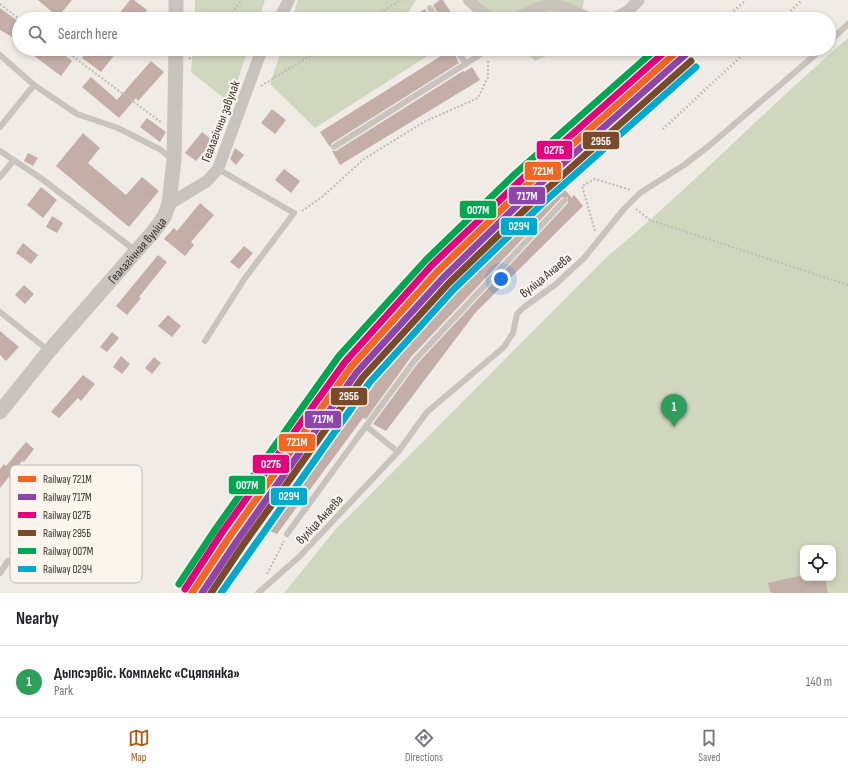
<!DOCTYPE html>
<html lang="en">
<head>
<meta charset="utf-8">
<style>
	body { margin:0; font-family:"Sofia Sans Condensed",sans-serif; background:#f6f6f6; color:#202124 }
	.controls { position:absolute; right:12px; bottom:12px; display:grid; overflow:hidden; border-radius:8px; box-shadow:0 2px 6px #0003 }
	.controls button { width:36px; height:36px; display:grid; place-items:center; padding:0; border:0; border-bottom:1px solid #e0e0e0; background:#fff; color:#202124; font:20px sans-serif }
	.you { position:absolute; left:501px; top:279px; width:14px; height:14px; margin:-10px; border:3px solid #fff; border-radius:50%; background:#1a73e8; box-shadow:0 0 0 6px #1a73e833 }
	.badge { display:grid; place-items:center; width:26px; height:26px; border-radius:50%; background:#b45309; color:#fff; font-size:13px; font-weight:700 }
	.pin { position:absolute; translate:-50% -33px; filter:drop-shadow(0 1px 2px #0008) }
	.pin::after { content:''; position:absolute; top:21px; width:14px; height:12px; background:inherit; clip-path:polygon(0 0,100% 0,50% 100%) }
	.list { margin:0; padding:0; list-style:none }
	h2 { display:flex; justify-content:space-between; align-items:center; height:52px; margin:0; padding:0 16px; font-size:17px }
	h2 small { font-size:13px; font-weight:400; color:#757577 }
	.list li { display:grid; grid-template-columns:26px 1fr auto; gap:12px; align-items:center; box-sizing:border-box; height:72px; padding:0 16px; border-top:1px solid #e0e0e0 }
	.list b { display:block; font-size:15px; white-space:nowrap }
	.list p { margin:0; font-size:13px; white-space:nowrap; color:#757577 }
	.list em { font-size:13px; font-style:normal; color:#757577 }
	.icon { flex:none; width:22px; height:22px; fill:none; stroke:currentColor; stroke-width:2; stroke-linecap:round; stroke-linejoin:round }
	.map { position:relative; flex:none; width:848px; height:593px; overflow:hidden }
	.search { position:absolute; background:#fff; box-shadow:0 2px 6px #0003; left:12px; right:12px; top:12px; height:44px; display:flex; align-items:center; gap:10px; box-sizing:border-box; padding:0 14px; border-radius:22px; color:#757577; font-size:15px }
	.sheet { height:124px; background:#fff }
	nav { display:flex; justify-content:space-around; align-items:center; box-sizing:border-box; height:56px; border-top:1px solid #e0e0e0; background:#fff; font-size:11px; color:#757577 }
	nav a { display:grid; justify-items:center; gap:2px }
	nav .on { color:#b45309 }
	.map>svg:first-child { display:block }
	.green { fill:#d1d6bf; fill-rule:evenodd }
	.building { fill:#c3afa7 }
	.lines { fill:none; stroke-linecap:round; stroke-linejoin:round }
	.path { stroke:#c2bbb6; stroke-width:2; stroke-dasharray:2 2; stroke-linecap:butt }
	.service { stroke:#c9c3be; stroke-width:6 }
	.minor { stroke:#c9c3be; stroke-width:12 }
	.tertiary { stroke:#c9c3be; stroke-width:15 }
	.rail { stroke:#b1aca8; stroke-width:3; stroke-dasharray:1 3; stroke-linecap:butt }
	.rail-1-casing { stroke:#fbf5ee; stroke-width:10 }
	.rail-2-casing { stroke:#fbf5ee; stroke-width:10 }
	.rail-3-casing { stroke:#fbf5ee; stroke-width:10 }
	.rail-4-casing { stroke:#fbf5ee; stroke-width:10 }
	.rail-5-casing { stroke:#fbf5ee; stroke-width:10 }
	.rail-6-casing { stroke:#fbf5ee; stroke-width:10 }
	.rail-1 { stroke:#f26522; stroke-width:7 }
	.rail-2 { stroke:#8e44ad; stroke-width:7 }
	.rail-3 { stroke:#e5007d; stroke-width:7 }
	.rail-4 { stroke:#7a4b2a; stroke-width:7 }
	.rail-5 { stroke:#00a651; stroke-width:7 }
	.rail-6 { stroke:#00a9ce; stroke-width:7 }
	.labels { text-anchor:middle; stroke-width:4; stroke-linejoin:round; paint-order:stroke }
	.street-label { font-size:13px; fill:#3b302b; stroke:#fbf5ee }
	.key { fill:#fbf5ee; stroke:#c1bab4; stroke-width:1 }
	.key-label { font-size:11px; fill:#3b302b }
	.line-badge { stroke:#fbf5ee; stroke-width:1.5 }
	.badge-label { font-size:11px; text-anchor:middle; font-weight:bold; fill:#fff }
</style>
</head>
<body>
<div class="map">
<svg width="848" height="593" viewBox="0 0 848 593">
	<rect width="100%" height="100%" fill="#f0ebe5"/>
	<path class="green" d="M195 0H265L259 19H195Z
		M298 0H416L408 13 412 19H292Z
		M479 0H584L581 19H497Z
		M848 38V593H284L336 529 608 256C691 187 766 109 848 38ZM803 548H833V578H803Z
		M193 49H248L230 103 191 72Z
		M282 49H429L432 53 315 128 270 84Z
		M524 49H560L535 61Z"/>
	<path class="building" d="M38 0H72L58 17Z
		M130 0H134L147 10 141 19H115Z
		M440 0H443L455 19H441L433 5Z
		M0 8 19 22V41L0 30Z
		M425 9 432 19H409Z
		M25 49H56L72 61 61 76Z
		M89 49H119L101 72 82 58Z
		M437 49H452L459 63 332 143 330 147 320 132 441 56Z
		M151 61 164 72 138 101 136 98 119 118 82 87 91 77 117 100Z
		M472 67 480 80 340 165 332 151H336L463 71 464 72Z
		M272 109 286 120 275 134 261 123Z
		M147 118 166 132 160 142 140 127Z
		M202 132 213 141 196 161 185 153Z
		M83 133 100 148 88 163 126 195 142 177 159 191 129 227 56 166Z
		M235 148 244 155 236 165 230 159Z
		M28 153 38 158 33 166 24 161Z
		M284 169 300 181 291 193 275 180Z
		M558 182 572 198 574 195 583 206 476 312 386 431 373 424 418 363 568 203V197H562L411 357 366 419 363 418 277 534 267 530 393 359Z
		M41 187 57 200 43 218 27 205Z
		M200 203 214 215 191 242 194 245 185 256 164 239 174 228 177 231Z
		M52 216 63 223 57 233 46 227Z
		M23 243 38 255 31 264 16 253Z
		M244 246 253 253 239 269 230 262Z
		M158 255 167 262 139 297 141 298 127 315 116 306Z
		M24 285 34 294 25 304 15 295Z
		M168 315 181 326 172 337 158 326Z
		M0 331 19 347 6 361 0 355Z
		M112 332 119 338 107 352 100 347Z
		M121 356 130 364 122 374 113 367Z
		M154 357 161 363 152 374 145 368Z
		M83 375 95 384 81 401 78 398 59 418 51 412Z
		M26 442 34 449 24 462 22 461 0 488V469L4 464 6 466Z
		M803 575V578H825L828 593H771L768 583Z"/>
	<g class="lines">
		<path class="path" d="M0 4 19 19
			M227 19 242 0
			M370 19 401 0
			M63 49 162 123
			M189 59 199 49
			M261 86 321 49
			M636 209 650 220 848 285
			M302 211 322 197 364 159 424 122 478 98 488 77V60
			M595 231 582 186 595 179 631 190
			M267 574 284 541"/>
		<path class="service" d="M430 8 437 19
			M829 42 848 24
			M456 49 466 64
			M0 55 34 85 77 114 118 128 161 150 173 160
			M0 127 34 85
			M334 147 489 49
			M0 151 42 179 136 251
			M0 177 14 160
			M0 312 49 351
			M205 341 245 278 294 213 218 169
			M398 452 366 426 415 360 565 200
			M287 534 366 426
			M0 573 8 561
			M258 593 299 557 398 452 427 412 504 347 513 333 517 314 523 308 556 284 584 258 624 209 640 193 684 165 710 145 822 49"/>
		<path class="minor" d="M469 0 490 19
			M279 19 289 0
			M512 19 549 4 563 7 591 19
			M613 19 628 11 639 0
			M169 204 207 181 218 169 262 49"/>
		<g class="tertiary">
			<path d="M176 0V19"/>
			<path id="s1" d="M0 412 49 351 153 232 164 217 169 204 174 160 176 49"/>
		</g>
		<path class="rail" d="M725 19 746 0
			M782 19 802 0
			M663 129 749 49
			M201 593 292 460 398 327 559 172 693 49"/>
		<defs>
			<path id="rail-1" d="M192 593 230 536 351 367 437 272 527 185 680 49"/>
			<path id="rail-2" d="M202 593 237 541 357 372 443 278 532 191 685 55"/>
			<path id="rail-3" d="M185 589 223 531 345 362 431 266 522 179 668 49"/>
			<path id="rail-4" d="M211 593 243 545 363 377 449 283 538 197 691 61"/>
			<path id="rail-5" d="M179 584 217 527 339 356 426 260 516 173 656 49"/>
			<path id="rail-6" d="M221 593 370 382 454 289 543 203 696 67"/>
		</defs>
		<use href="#rail-1" class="rail-1-casing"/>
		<use href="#rail-2" class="rail-2-casing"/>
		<use href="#rail-3" class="rail-3-casing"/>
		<use href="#rail-4" class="rail-4-casing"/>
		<use href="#rail-5" class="rail-5-casing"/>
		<use href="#rail-6" class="rail-6-casing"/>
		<use href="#rail-1" class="rail-1"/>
		<use href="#rail-2" class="rail-2"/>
		<use href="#rail-3" class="rail-3"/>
		<use href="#rail-4" class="rail-4"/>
		<use href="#rail-5" class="rail-5"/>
		<use href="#rail-6" class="rail-6"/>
	</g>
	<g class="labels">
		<g class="street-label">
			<text transform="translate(220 121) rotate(-69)" y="5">Геалагічны завулак</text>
			<text dy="5" stroke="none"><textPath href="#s1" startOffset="212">Геалагічная вуліца</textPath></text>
			<text transform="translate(545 275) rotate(-39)" y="5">вуліца Анаева</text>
			<text transform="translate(319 519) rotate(-47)" y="5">вуліца Анаева</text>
		</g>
	</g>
	<rect x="10" y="465" width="132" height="118" rx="6" class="key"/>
	<rect x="18" y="476" width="18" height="6" fill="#f26522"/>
	<rect x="18" y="494" width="18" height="6" fill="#8e44ad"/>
	<rect x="18" y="512" width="18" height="6" fill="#e5007d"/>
	<rect x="18" y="530" width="18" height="6" fill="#7a4b2a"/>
	<rect x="18" y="548" width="18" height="6" fill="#00a651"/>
	<rect x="18" y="566" width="18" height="6" fill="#00a9ce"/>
	<g class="key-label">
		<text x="43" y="483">Railway 721М</text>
		<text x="43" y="501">Railway 717М</text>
		<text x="43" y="519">Railway 027Б</text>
		<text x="43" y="537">Railway 295Б</text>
		<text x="43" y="555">Railway 007М</text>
		<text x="43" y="573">Railway 029Ч</text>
	</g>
	<g class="line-badge">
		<rect x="582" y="131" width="38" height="19" rx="4" fill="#7a4b2a"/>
		<rect x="536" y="140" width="37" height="20" rx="4" fill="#e5007d"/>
		<rect x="524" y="161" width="38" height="20" rx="4" fill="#f26522"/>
		<rect x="508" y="186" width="38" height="19" rx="4" fill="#8e44ad"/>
		<rect x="459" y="200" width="38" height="19" rx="4" fill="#00a651"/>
		<rect x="500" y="217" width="38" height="19" rx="4" fill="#00a9ce"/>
		<rect x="330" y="387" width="38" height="19" rx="4" fill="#7a4b2a"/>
		<rect x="304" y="410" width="38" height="19" rx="4" fill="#8e44ad"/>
		<rect x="278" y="433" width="38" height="19" rx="4" fill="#f26522"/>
		<rect x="252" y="454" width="38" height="20" rx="4" fill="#e5007d"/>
		<rect x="228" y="475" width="38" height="20" rx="4" fill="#00a651"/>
		<rect x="270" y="487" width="38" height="19" rx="4" fill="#00a9ce"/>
	</g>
	<g class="badge-label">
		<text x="601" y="145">295Б</text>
		<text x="554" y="154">027Б</text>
		<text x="543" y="175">721М</text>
		<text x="527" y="200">717М</text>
		<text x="478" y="214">007М</text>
		<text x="519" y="230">029Ч</text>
		<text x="349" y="400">295Б</text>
		<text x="323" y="423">717М</text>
		<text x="297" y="446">721М</text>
		<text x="271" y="468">027Б</text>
		<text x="247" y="489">007М</text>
		<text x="289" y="500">029Ч</text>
	</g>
</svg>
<div class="controls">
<button><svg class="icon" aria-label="locate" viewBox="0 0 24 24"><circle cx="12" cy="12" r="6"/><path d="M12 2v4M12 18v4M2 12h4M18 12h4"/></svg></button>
</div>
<div class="you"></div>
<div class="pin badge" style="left:674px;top:427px;background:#2e9e5b">1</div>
<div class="search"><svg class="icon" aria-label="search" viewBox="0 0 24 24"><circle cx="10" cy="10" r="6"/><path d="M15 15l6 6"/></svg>Search here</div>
</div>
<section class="sheet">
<h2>Nearby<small></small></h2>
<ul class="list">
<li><span class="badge" style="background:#2e9e5b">1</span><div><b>Дыпсэрвіс. Комплекс «Сцяпянка»</b><p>Park</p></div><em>140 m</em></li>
</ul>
</section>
<nav>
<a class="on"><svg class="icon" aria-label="map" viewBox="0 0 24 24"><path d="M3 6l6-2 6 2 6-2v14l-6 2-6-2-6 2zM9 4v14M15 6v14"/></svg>Map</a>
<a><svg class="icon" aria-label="directions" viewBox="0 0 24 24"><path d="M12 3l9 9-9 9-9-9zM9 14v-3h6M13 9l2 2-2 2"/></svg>Directions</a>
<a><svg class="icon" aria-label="saved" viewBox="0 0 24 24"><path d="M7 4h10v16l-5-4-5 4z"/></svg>Saved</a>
</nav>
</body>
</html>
